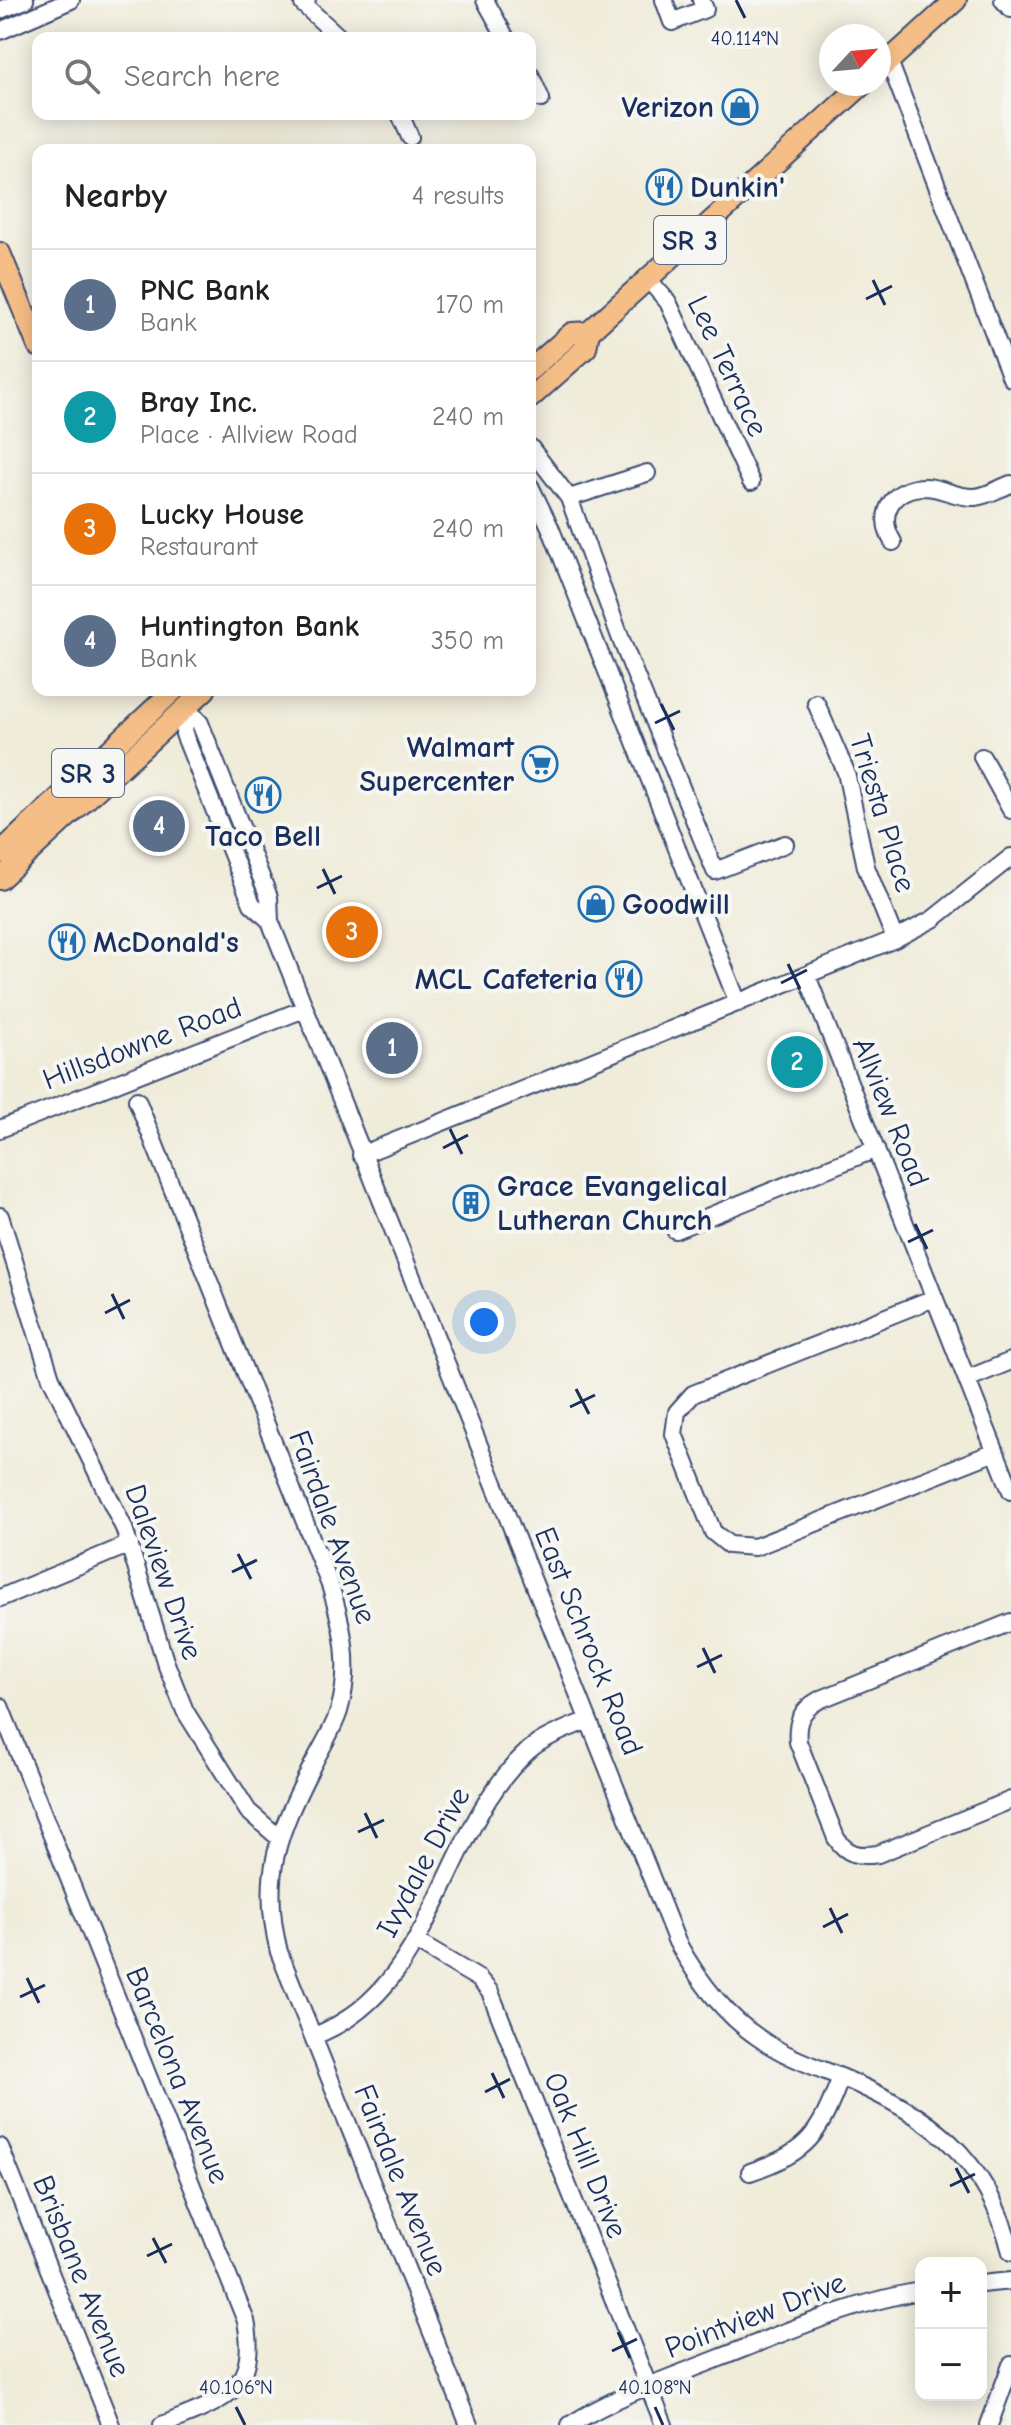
<!DOCTYPE html>
<html lang="en">
<head>
<meta charset="utf-8">
<style>
	body { margin:0; font-family:"Comic Neue",sans-serif; background:#f2f2f2; color:#222 }
	.controls { position:absolute; right:24px; bottom:24px; display:grid; overflow:hidden; border-radius:16px; box-shadow:0 4px 20px #0003 }
	.controls button { width:72px; height:72px; display:grid; place-items:center; padding:0; border:0; border-bottom:2px solid #e0e0e0; background:#fff; color:#222; font:40px sans-serif }
	.compass { position:absolute; left:819px; top:24px; width:72px; height:72px; border-radius:50%; background:#fff; box-shadow:0 4px 20px #0003; rotate:64deg }
	.you { position:absolute; left:484px; top:1322px; width:28px; height:28px; margin:-20px; border:6px solid #fff; border-radius:50%; background:#1a73e8; box-shadow:0 0 0 12px #1a73e833 }
	.badge { display:grid; place-items:center; width:52px; height:52px; border-radius:50%; background:#1a73e8; color:#fff; font-size:26px; font-weight:700 }
	.pin { position:absolute; translate:-50% -50%; border:4px solid #fff; box-shadow:0 2px 8px #0006 }
	.list { margin:0; padding:0; list-style:none }
	h2 { display:flex; justify-content:space-between; align-items:center; height:104px; margin:0; padding:0 32px; font-size:34px }
	h2 small { font-size:26px; font-weight:400; color:#767676 }
	.list li { display:grid; grid-template-columns:52px 1fr auto; gap:24px; align-items:center; box-sizing:border-box; height:112px; padding:0 32px; border-top:2px solid #e0e0e0 }
	.list b { display:block; font-size:30px; white-space:nowrap }
	.list p { margin:0; font-size:26px; white-space:nowrap; color:#767676 }
	.list em { font-size:26px; font-style:normal; color:#767676 }
	.icon { flex:none; width:44px; height:44px; fill:none; stroke:currentColor; stroke-width:2; stroke-linecap:round; stroke-linejoin:round }
	.map { position:relative; flex:none; width:1011px; height:2425px; overflow:hidden }
	.search { position:absolute; background:#fff; box-shadow:0 4px 20px #0003; left:32px; top:32px; width:504px; height:88px; display:flex; align-items:center; gap:20px; box-sizing:border-box; padding:0 28px; border-radius:16px; color:#767676; font-size:30px }
	.panel { position:absolute; background:#fff; box-shadow:0 4px 20px #0003; left:32px; top:144px; width:504px; height:552px; border-radius:16px }
	.map>svg:first-child { display:block }
	.lines { fill:none; stroke-linecap:round; stroke-linejoin:round }
	.minor-casing { stroke:#3b4b71; stroke-width:20 }
	.major-casing { stroke:#3b4b71; stroke-width:24 }
	.minor { stroke:#fff; stroke-width:16 }
	.major { stroke:#f6be87; stroke-width:20 }
	.ticks { fill:none; stroke:#1b2f5e; stroke-width:3 }
	.labels { text-anchor:middle; stroke-width:8; stroke-linejoin:round; paint-order:stroke }
	.shield { fill:#f6f6f2; stroke:#5d6b8a; stroke-width:2 }
	.shield-label { font-size:28px; font-weight:bold; fill:#1b2f5e }
	.poi-label { font-size:30px; font-weight:bold; fill:#1b2f5e; stroke:#f6f6f2; text-anchor:start }
	.street-label { font-size:30px; fill:#1b2f5e; stroke:#f6f6f2 }
	.ticks-label { font-size:20px; text-anchor:middle; fill:#1b2f5e; stroke:#f6f6f2; stroke-width:8; stroke-linejoin:round; paint-order:stroke }
</style>
</head>
<body>
<div class="map">
<svg width="1011" height="2425" viewBox="0 0 1011 2425">
	<rect width="100%" height="100%" fill="#f6f6f2"/>
	<filter id="ink" filterUnits="userSpaceOnUse"><feTurbulence type="fractalNoise" baseFrequency=".0125" numOctaves="2"/><feDisplacementMap in="SourceGraphic" scale="16" xChannelSelector="R" yChannelSelector="G"/><feConvolveMatrix kernelMatrix="1 2 1 2 8 2 1 2 1" color-interpolation-filters="sRGB"/></filter>
	<filter id="wash" filterUnits="userSpaceOnUse"><feTurbulence type="fractalNoise" baseFrequency=".006" numOctaves="4" result="noise"/><feDisplacementMap in="SourceGraphic" scale="32" xChannelSelector="R" yChannelSelector="G"/><feGaussianBlur stdDeviation="1.8" result="paint"/><feColorMatrix in="noise" values="0 0 0 0 0 0 0 0 0 0 0 0 0 0 0 0 0 1.4 0 .05"/><feComposite in="paint" operator="in"/></filter>
	<g filter="url(#wash)">
		<rect width="100%" height="100%" fill="#f0ecda"/>
	</g>
	<g filter="url(#ink)">
		<g class="lines">
			<defs>
				<path id="minor" d="M307 0 303 4 340 38
					M485 0 506 38
					M664 0 672 22 705 9 701 0
					M1003 0 1011 9
					M0 10 25 0
					M0 31 71 0
					M889 61 1011 378
					M530 74 541 99
					M400 114 410 137
					M647 278 668 302 751 482
					M530 447 569 498 622 642 715 871 785 844
					M530 486 550 527 738 1003
					M569 498 647 473
					M893 542C876 514 892 487 926 487 943 488 958 498 975 497 987 496 1000 488 1011 484
					M816 703 846 772 866 867 895 939
					M186 707 200 723 269 897 270 921 677 1942C698 1980 723 2014 759 2038 784 2056 813 2066 841 2077 928 2114 987 2156 1011 2252
					M186 707 184 734 252 904 270 921
					M982 757 1011 810
					M807 976 1011 1491
					M137 1100 330 1585C343 1627 352 1667 339 1711 333 1730 321 1748 312 1766 278 1833 260 1876 279 1952L469 2425
					M0 1129 304 1009
					M361 1155 895 939 933 919 1011 857
					M0 1216 51 1378 124 1528 165 1661 185 1711 248 1811 278 1837
					M675 1230 876 1149
					M934 1298 693 1394 677 1412 674 1434 713 1532 729 1545 755 1547 995 1452
					M967 1379 1011 1361
					M0 1598 130 1544
					M1011 1622 819 1700C801 1710 796 1722 798 1742L836 1838C847 1855 859 1857 878 1854L1011 1800
					M0 1706 246 2321C260 2393 219 2402 162 2425
					M415 1941 479 1979 490 1992 664 2425
					M314 2036C437 1989 439 1832 528 1751 543 1737 569 1728 588 1720
					M0 2147 111 2425
					M750 2172C809 2152 819 2135 841 2077
					M981 2284 1011 2281
					M570 2425C615 2396 667 2379 717 2359 784 2333 849 2303 921 2291
					M989 2425 1011 2365"/>
				<path id="major" d="M879 70 956 0
					M0 253 38 346
					M530 370 572 333 589 332
					M530 398 586 348 589 332 863 84
					M0 853 174 690
					M0 879 205 690"/>
			</defs>
			<use href="#minor" class="minor-casing"/>
			<use href="#major" class="major-casing"/>
			<use href="#minor" class="minor"/>
			<use href="#major" class="major"/>
		</g>
	</g>
	<path class="ticks" d="M736 0 745 18M873 280 885 305M866 299 892 286M661 704 674 730M655 723 680 711M323 869 335 894M317 888 342 876M788 964 800 989M781 983 807 970M450 1129 462 1154M443 1148 468 1135M915 1224 927 1249M908 1242 933 1230M112 1294 124 1319M105 1313 130 1300M576 1389 589 1414M570 1407 595 1395M238 1554 251 1579M232 1572 257 1560M703 1648 715 1673M697 1667 722 1655M365 1813 377 1838M358 1832 384 1820M830 1908 842 1933M823 1927 848 1914M27 1978 39 2003M20 1997 45 1985M492 2073 504 2098M485 2092 510 2079M956 2168 969 2193M950 2186 975 2174M153 2238 166 2263M147 2256 172 2244M618 2332 630 2358M612 2351 637 2339M236 2407 245 2425M655 2407 663 2425"/>
	<defs>
		<symbol id="shop-ring" viewBox="-11 -11 22 22"><circle r="9.5" fill="#f6f6f2" stroke="#1f6fb2" stroke-width="1.5"/><path d="M-5-2.5h2.3a2.7 3.5 0 0 1 5.4 0H5L5.5 6h-11ZM-1.5-2.5h3a1.5 2.3 0 0 0-3 0Z" fill="#1f6fb2"/></symbol>
		<symbol id="restaurant-ring" viewBox="-11 -11 22 22"><circle r="9.5" fill="#f6f6f2" stroke="#1f6fb2" stroke-width="1.5"/><path d="M-5-6h1v4h1v-4h1v4h1v-4h1v5L-1.5 .5V6h-2V.5L-5-1ZM5-6V6H3V1.5H1.5Q1.5-4 5-6Z" fill="#1f6fb2"/></symbol>
		<symbol id="supermarket-ring" viewBox="-11 -11 22 22"><circle r="9.5" fill="#f6f6f2" stroke="#1f6fb2" stroke-width="1.5"/><path d="M-6-5.5h2.5l.6 2H6L4.5 2H-2.5L-4.4-4H-6ZM-1.5 3.2a1.3 1.3 0 1 0 .1 0ZM3 3.2a1.3 1.3 0 1 0 .1 0Z" fill="#1f6fb2"/></symbol>
		<symbol id="building-ring" viewBox="-11 -11 22 22"><circle r="9.5" fill="#f6f6f2" stroke="#1f6fb2" stroke-width="1.5"/><path d="M-4-6H4V6H1V3H-1V6H-4ZM-2.5-4.3h1.7v1.8h-1.7ZM.8-4.3h1.7v1.8H.8ZM-2.5-1h1.7V.8h-1.7ZM.8-1h1.7V.8H.8Z" fill="#1f6fb2"/></symbol>
	</defs>
	<g fill-rule="evenodd">
		<use href="#shop-ring" x="720" y="87" width="40" height="40"/>
		<use href="#restaurant-ring" x="644" y="167" width="40" height="40"/>
		<use href="#supermarket-ring" x="520" y="744" width="40" height="40"/>
		<use href="#restaurant-ring" x="243" y="775" width="40" height="40"/>
		<use href="#shop-ring" x="576" y="884" width="40" height="40"/>
		<use href="#restaurant-ring" x="47" y="922" width="40" height="40"/>
		<use href="#restaurant-ring" x="604" y="959" width="40" height="40"/>
		<use href="#building-ring" x="451" y="1183" width="40" height="40"/>
	</g>
	<g class="labels">
		<g class="shield">
			<rect x="654" y="216" width="72" height="48" rx="6"/>
			<rect x="52" y="749" width="72" height="48" rx="6"/>
		</g>
		<g class="shield-label">
			<text x="690" y="250">SR 3</text>
			<text x="88" y="783">SR 3</text>
		</g>
		<g class="poi-label">
			<text x="714" y="117" text-anchor="end">Verizon</text>
			<text x="690" y="197">Dunkin'</text>
			<text x="514" y="757" text-anchor="end">Walmart<tspan x="514" dy="34">Supercenter</tspan></text>
			<text x="263" y="846" text-anchor="middle">Taco Bell</text>
			<text x="622" y="914">Goodwill</text>
			<text x="93" y="952">McDonald's</text>
			<text x="598" y="989" text-anchor="end">MCL Cafeteria</text>
			<text x="497" y="1196">Grace Evangelical<tspan x="497" dy="34">Lutheran Church</tspan></text>
		</g>
		<g class="street-label">
			<text transform="translate(728 366) rotate(65)" y="10">Lee Terrace</text>
			<text transform="translate(883 813) rotate(73)" y="10">Triesta Place</text>
			<text transform="translate(142 1043) rotate(-21)" y="10">Hillsdowne Road</text>
			<text transform="translate(891 1112) rotate(68)" y="10">Allview Road</text>
			<text transform="translate(333 1527) rotate(70)" y="10">Fairdale Avenue</text>
			<text transform="translate(164 1572) rotate(71)" y="10">Daleview Drive</text>
			<text transform="translate(589 1641) rotate(68)" y="10">East Schrock Road</text>
			<text transform="translate(423 1862) rotate(-62)" y="10">Ivydale Drive</text>
			<text transform="translate(178 2075) rotate(68)" y="10">Barcelona Avenue</text>
			<text transform="translate(586 2155) rotate(68)" y="10">Oak Hill Drive</text>
			<text transform="translate(401 2180) rotate(68)" y="10">Fairdale Avenue</text>
			<text transform="translate(82 2276) rotate(68)" y="10">Brisbane Avenue</text>
			<text transform="translate(755 2315) rotate(-21)" y="10">Pointview Drive</text>
		</g>
	</g>
	<g class="ticks-label">
		<text x="745" y="45">40.114°N</text>
		<text x="236" y="2394">40.106°N</text>
		<text x="655" y="2394">40.108°N</text>
	</g>
</svg>
<div class="controls">
<button>+</button>
<button>−</button>
</div>
<svg class="compass" viewBox="-18 -18 36 36"><path d="M0-13l5 13h-10z" fill="#e53935"/><path d="M0 13l5-13h-10z" fill="#767676"/></svg>
<div class="you"></div>
<div class="pin badge" style="left:392px;top:1048px;background:#5c6f8a">1</div>
<div class="pin badge" style="left:797px;top:1062px;background:#0f9aa8">2</div>
<div class="pin badge" style="left:352px;top:932px;background:#e8710a">3</div>
<div class="pin badge" style="left:159px;top:826px;background:#5c6f8a">4</div>
<div class="search"><svg class="icon" aria-label="search" viewBox="0 0 24 24"><circle cx="10" cy="10" r="6"/><path d="M15 15l6 6"/></svg>Search here</div>
<section class="panel">
<h2>Nearby<small>4 results</small></h2>
<ul class="list">
<li><span class="badge" style="background:#5c6f8a">1</span><div><b>PNC Bank</b><p>Bank</p></div><em>170 m</em></li>
<li><span class="badge" style="background:#0f9aa8">2</span><div><b>Bray Inc.</b><p>Place · Allview Road</p></div><em>240 m</em></li>
<li><span class="badge" style="background:#e8710a">3</span><div><b>Lucky House</b><p>Restaurant</p></div><em>240 m</em></li>
<li><span class="badge" style="background:#5c6f8a">4</span><div><b>Huntington Bank</b><p>Bank</p></div><em>350 m</em></li>
</ul>
</section>
</div>
</body>
</html>
